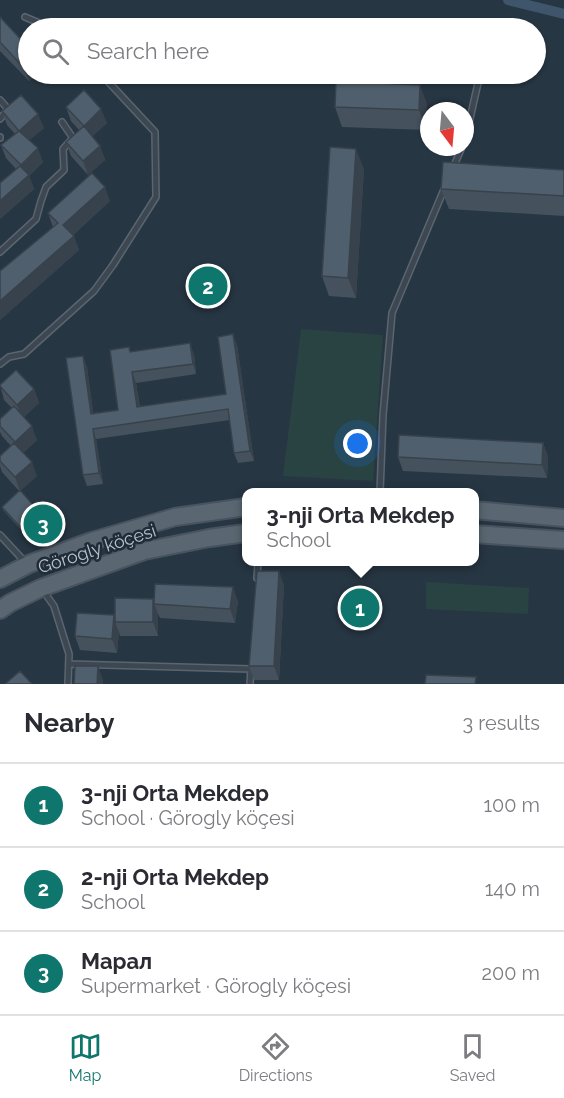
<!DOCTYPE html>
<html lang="en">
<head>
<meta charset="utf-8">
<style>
	body { margin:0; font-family:Raleway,sans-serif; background:#f7f7f7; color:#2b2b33 }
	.compass { position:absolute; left:420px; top:102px; width:54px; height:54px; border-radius:50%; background:#fff; box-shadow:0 2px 4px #0004; rotate:164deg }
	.you { position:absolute; left:358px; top:444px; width:21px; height:21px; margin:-15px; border:4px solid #fff; border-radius:50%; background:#1a73e8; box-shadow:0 0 0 9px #1a73e833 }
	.badge { display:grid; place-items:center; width:39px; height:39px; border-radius:50%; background:#0f766e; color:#fff; font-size:20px; font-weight:700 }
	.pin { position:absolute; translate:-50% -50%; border:3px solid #fff; box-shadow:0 2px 6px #0006 }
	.popup { position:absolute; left:242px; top:488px; width:237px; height:78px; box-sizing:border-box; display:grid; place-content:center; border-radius:12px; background:#fff; filter:drop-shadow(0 2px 4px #0005); font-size:20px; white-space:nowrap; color:#7c7c81 }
	.popup b { font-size:22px; color:#2b2b33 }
	.popup::after { content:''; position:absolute; left:50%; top:100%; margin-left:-12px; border:12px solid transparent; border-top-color:#fff }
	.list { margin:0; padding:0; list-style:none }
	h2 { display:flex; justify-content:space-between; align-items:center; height:78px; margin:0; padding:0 24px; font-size:26px }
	h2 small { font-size:20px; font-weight:400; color:#7c7c81 }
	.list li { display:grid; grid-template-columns:39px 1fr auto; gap:18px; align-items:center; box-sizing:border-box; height:84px; padding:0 24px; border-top:2px solid #e1e1e2 }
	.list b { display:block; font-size:22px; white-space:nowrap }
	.list p { margin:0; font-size:20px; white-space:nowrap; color:#7c7c81 }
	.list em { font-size:20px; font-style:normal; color:#7c7c81 }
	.icon { flex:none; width:33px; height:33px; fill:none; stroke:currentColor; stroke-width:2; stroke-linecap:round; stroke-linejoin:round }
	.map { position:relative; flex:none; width:564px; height:684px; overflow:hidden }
	.search { position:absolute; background:#fff; box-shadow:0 2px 4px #0004; left:18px; right:18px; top:18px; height:66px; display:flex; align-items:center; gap:15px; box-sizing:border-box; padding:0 21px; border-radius:33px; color:#7c7c81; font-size:22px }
	.sheet { height:330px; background:#fff }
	nav { display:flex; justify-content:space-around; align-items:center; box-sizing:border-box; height:84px; border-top:2px solid #e1e1e2; background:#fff; font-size:16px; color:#7c7c81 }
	nav a { display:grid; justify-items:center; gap:3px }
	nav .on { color:#0f766e }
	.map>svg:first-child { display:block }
	.garden { fill:#294343 }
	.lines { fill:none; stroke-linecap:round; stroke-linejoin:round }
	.canal { stroke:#3e556b; stroke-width:10 }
	.service-casing { stroke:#5a6570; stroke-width:8 }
	.primary-casing { stroke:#48535f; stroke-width:20 }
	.service { stroke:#3c4752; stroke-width:5 }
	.primary { stroke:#5a6772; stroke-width:16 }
	.wall { fill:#45525e }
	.shaded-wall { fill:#38424c }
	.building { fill:#505f6d; stroke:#38424c; stroke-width:1.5 }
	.labels { text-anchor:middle; stroke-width:5; stroke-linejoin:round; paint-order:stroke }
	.street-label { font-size:18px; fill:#b9c2cc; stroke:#202c38 }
</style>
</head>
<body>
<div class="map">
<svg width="564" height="684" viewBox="0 0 564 684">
	<rect width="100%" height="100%" fill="#273643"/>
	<path class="garden" d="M301 329 383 335 373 481 283 476Z
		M426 582 529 588 528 614 426 609Z"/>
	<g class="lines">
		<path class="canal" d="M508 0 564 14"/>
		<defs>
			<path id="service" d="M25 17 51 28
				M490 28 491 23
				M0 100 8 109 0 119
				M0 137V138
				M465 141 480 74
				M453 168 462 147
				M0 252 36 219 41 201 46 187 64 170 63 149 73 138 62 122
				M0 364 9 357 24 354 94 291 113 265 156 197 155 132 101 74
				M380 492 383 415 392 313 445 187
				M0 535 26 563
				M257 578 258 562
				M42 589 54 606 69 654 68 684
				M69 664 251 669
				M250 684 251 668"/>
			<path id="primary" d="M474 510 564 518
				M474 534 564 540
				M0 579 29 564 92 541 175 517 246 507
				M0 610 10 603 41 588 144 551 209 538 246 533"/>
		</defs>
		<use href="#service" class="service-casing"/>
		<use href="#primary" class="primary-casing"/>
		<use href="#service" class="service"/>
		<use href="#primary" class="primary"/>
	</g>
	<path class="wall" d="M0 17 28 74H38L29 81 0 51Z
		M427 104V130L342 127 335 107Z
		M66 107 107 123 92 136 100 146 105 160 88 175 71 156 66 142 79 130 71 121Z
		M2 111 44 128 29 140 43 162 29 176 34 189 0 219V183L16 169 6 158 1 145 15 134 7 125Z
		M364 169 356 298 329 296 322 276Z
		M564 170V216L449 209 441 189Z
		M110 201 73 235 79 250 0 320V271L53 227 48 213Z
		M237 345 254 461 238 463 234 453 230 420 96 439 103 484 87 486 83 475 87 367 93 413 118 410 129 347 131 352 194 354 196 374 136 383 140 407 226 394Z
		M0 385 34 389 39 403 24 417 37 440 23 453 37 476 20 491 33 505 45 511 22 531 3 510 2 507 19 491 2 472 0 466V456L11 446 2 436 0 432V419L12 408 4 400Z
		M543 443 548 457 547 478 403 471 398 457Z
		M284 585 279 680H254L249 666Z
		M153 599 155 602 238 601 235 623 160 618 158 614V636H120L119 632 117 653 80 650 75 636Z"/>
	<path class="shaded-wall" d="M28 64V74H38L29 81 24 68Z
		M420 85 427 104V130L419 110Z
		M101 109 107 123 89 140 84 126Z
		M38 114 44 128 24 145 19 131Z
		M100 146 105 160 88 175 83 161Z
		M38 148 43 162 29 176 34 189 0 219V201L25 178 21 165Z
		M356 149 364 169 356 298 348 278Z
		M105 187 110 201 68 239 63 225Z
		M74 236 79 250 0 320V301Z
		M233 334 237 345 254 461 250 451Z
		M190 343 194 354 196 374 193 364Z
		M83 356 87 367 95 424 91 414Z
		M132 372 136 383 141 418 137 407Z
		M34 389 39 403 22 419 17 405Z
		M32 426 37 440 20 456 15 442Z
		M93 429 96 439 103 484 99 473Z
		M543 443 548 457 547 478 542 465Z
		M32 462 37 476 20 491 15 477Z
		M43 508 45 511 22 531 21 528Z
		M279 571 284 585 279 680 274 666Z
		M233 587 238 601 235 623 230 609Z
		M153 599 158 614V636L153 622Z
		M114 615 116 622H115L119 632 117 653 112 639Z
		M98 666 103 680V684H97Z"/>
	<path class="building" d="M0 17 28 47V64L24 68 0 42Z
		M336 81 420 85 419 110 335 107Z
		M84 90 101 109 84 126 66 107Z
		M21 95 38 114 19 131 2 111Z
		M84 126 100 146 83 161 66 142Z
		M19 131 38 148 21 165 1 145Z
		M330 147 356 149 348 278 322 276Z
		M443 162 564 170V196L441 189Z
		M20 166 29 175 0 201V183Z
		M92 173 105 187 63 225 74 236 0 301V271L58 223 48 213Z
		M233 334 250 451 234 453 228 409 93 429 99 473 83 475 66 358 83 356 91 414 118 410 110 350 129 347 130 352 190 343 193 364 132 372 137 407 226 394 218 337Z
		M16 370 34 389 17 405 0 386V385Z
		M14 406 32 426 15 442 0 426V419Z
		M399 435 543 443 542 465 398 457Z
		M14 443 32 462 15 477 0 461V456Z
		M20 490 33 505 37 501 43 508 21 528 2 507Z
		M257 571H279L274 666H249Z
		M155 584 233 587 230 609 154 604Z
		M115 598 153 599V622H115Z
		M77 613 114 615 112 639 75 636Z
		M75 666H98L97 684H74Z
		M20 671 32 684H5Z
		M426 675 476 677 475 684H425Z"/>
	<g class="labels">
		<g class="street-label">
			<text transform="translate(97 549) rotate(-18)" y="6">Görogly köçesi</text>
		</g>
	</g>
</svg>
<svg class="compass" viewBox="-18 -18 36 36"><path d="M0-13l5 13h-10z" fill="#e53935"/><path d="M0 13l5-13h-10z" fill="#7c7c81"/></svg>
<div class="you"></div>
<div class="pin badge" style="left:360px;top:608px">1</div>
<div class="popup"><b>3-nji Orta Mekdep</b>School</div>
<div class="pin badge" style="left:208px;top:286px">2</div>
<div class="pin badge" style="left:43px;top:524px">3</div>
<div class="search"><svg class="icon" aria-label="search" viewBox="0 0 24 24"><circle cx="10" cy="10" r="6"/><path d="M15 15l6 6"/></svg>Search here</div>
</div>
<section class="sheet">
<h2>Nearby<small>3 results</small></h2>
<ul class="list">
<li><span class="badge">1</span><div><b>3-nji Orta Mekdep</b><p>School · Görogly köçesi</p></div><em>100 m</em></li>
<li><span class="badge">2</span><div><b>2-nji Orta Mekdep</b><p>School</p></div><em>140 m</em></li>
<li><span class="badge">3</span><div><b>Марал</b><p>Supermarket · Görogly köçesi</p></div><em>200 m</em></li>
</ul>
</section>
<nav>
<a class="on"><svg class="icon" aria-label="map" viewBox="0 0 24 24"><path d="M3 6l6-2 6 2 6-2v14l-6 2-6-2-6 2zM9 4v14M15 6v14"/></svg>Map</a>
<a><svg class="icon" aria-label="directions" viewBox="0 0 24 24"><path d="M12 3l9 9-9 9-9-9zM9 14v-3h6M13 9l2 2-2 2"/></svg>Directions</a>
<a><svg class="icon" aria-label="saved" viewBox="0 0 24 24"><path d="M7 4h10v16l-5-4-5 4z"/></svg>Saved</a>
</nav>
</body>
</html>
